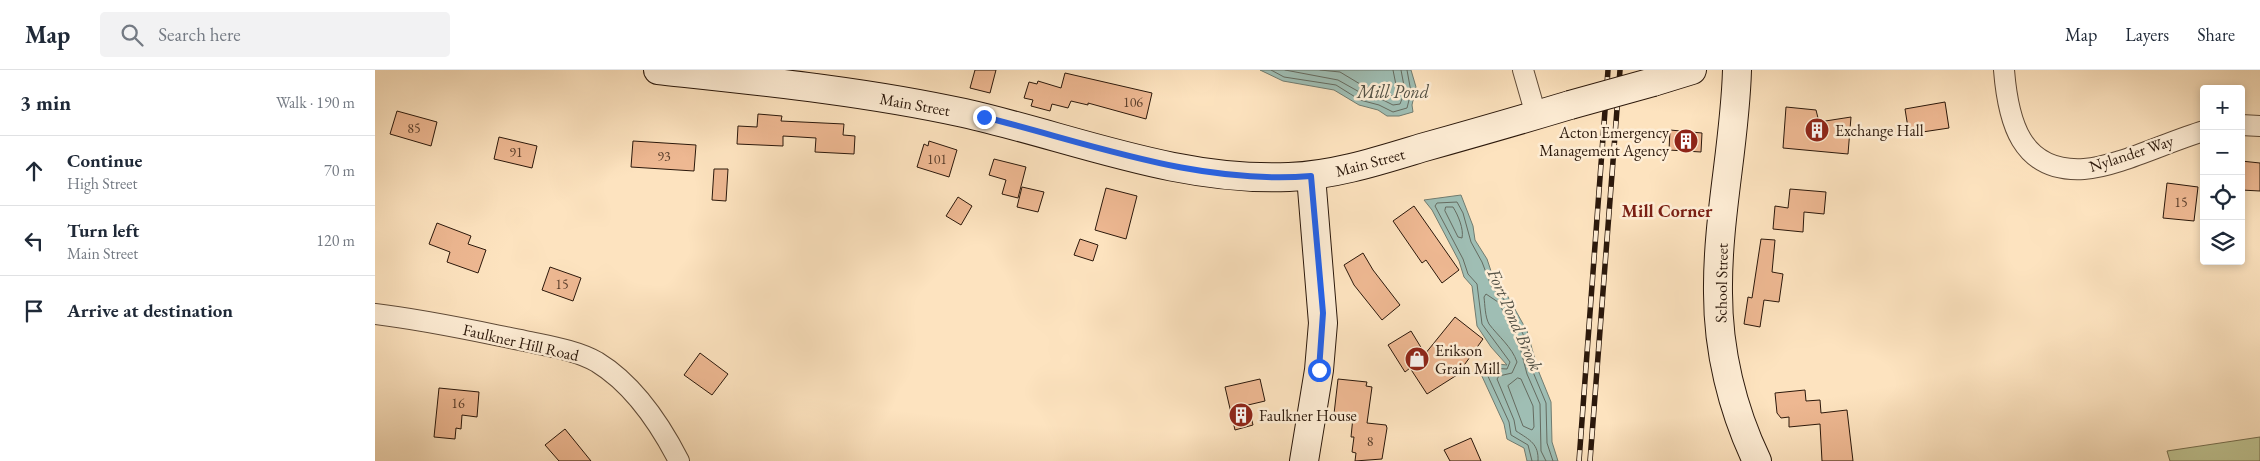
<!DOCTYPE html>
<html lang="en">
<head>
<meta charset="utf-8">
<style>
	body { margin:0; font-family:"EB Garamond",serif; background:#f2f2f3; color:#1f2937 }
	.controls { position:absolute; right:15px; top:15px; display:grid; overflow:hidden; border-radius:5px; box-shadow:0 2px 8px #0003 }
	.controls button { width:45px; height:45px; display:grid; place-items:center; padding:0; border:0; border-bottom:1px solid #e0e1e3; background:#fff; color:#1f2937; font:25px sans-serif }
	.stop { position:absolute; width:15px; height:15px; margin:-11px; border:4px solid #2563eb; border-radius:50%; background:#fff }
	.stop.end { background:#2563eb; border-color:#fff; box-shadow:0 1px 5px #0008 }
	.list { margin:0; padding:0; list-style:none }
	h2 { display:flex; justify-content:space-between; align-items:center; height:65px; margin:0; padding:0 20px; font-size:21px }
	h2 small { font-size:16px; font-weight:400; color:#747a83 }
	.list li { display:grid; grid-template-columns:32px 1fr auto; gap:15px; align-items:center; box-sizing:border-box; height:70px; padding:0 20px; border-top:1px solid #e0e1e3 }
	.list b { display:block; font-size:19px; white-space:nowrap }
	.list p { margin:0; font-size:16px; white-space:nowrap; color:#747a83 }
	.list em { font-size:16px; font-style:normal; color:#747a83 }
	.icon { flex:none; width:28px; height:28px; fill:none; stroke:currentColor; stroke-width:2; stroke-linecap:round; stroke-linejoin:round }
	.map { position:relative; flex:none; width:1885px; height:391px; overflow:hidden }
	header { display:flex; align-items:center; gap:30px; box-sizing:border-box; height:70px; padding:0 25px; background:#fff; border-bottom:1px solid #e0e1e3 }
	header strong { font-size:24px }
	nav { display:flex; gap:28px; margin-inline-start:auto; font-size:18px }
	.search { width:350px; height:45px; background:#f2f2f3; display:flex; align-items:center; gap:12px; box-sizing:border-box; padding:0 18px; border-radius:5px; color:#747a83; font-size:19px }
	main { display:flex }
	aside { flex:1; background:#fff }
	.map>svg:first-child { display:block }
	.green { fill:#bfc492; stroke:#756e4e }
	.water { fill:#9fbeb4; stroke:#717c70 }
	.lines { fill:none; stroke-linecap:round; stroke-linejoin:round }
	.shore { stroke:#656b60; stroke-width:1 }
	.building { fill:#eeb892; stroke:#2b180b }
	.street-casing { stroke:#604b38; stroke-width:22 }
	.secondary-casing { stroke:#2b180b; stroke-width:30 }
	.street { stroke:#feedd5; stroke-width:20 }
	.secondary { stroke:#feedd5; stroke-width:28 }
	.rail-casing { stroke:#2b180b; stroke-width:5.5 }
	.rail { stroke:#feedd5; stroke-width:4; stroke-dasharray:11; stroke-linecap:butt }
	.secondary-bridge-casing { stroke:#2b180b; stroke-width:30; stroke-linecap:butt }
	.secondary-bridge { stroke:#feedd5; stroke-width:28 }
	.route { stroke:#2563eb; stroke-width:6 }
	.labels { text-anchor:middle; stroke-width:5; stroke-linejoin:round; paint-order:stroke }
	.number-label { font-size:14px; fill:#5c402d }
	.street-label { font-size:16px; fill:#2b180b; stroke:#feedd5 }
	.poi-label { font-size:16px; fill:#2b180b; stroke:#feedd5; text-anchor:start }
	.water-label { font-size:18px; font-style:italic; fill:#545246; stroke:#feedd5 }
	.neighbourhood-label { font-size:18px; font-weight:bold; fill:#7a1f14; stroke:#feedd5 }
</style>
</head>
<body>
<header>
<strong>Map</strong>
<div class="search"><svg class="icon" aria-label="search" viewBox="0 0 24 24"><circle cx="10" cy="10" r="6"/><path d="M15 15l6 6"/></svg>Search here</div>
<nav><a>Map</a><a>Layers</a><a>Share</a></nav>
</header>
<main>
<aside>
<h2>3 min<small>Walk · 190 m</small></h2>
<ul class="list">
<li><svg class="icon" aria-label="ahead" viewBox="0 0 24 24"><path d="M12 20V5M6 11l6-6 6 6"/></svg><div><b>Continue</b><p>High Street</p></div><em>70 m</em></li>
<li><svg class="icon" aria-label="left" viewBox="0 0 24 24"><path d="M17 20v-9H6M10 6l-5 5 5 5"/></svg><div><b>Turn left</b><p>Main Street</p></div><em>120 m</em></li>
<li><svg class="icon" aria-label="arrive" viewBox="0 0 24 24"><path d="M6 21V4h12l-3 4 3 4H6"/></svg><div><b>Arrive at destination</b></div></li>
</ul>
</aside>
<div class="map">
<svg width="1885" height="391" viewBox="0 0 1885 391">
	<rect width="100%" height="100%" fill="#fde3bf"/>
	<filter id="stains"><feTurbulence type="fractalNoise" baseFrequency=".004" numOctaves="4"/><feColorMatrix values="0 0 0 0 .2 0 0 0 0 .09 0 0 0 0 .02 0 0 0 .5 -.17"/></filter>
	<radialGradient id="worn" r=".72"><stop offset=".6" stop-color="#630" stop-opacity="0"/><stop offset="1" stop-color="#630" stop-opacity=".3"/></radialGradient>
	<path class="green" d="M1885 367V391H1795L1792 381Z"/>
	<path class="water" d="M885 0H1036L1041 17 1037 35 1038 42 1024 46H1012L1003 40 984 35 959 20 908 11Z
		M1086 125 1098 156 1100 170 1112 189 1121 216 1132 225 1152 261 1163 300 1176 332 1177 372 1183 391H1152L1149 378 1132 369 1129 354 1105 302 1106 297 1114 293 1132 295 1116 277 1102 256 1097 216 1089 207 1084 191 1057 140 1049 130Z"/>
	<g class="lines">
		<path class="shore" d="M896 0 909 7 961 15 985 30 1004 35 1018 42 1032 38 1036 22 1032 0
			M910 0 963 10 988 24 1006 29 1018 35 1025 34 1030 21 1026 0
			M945 0 965 2 990 17 1018 26 1022 20 1018 0
			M1071 137H1078C1083 145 1089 159 1087 168L1083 167 1070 141Z
			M1143 308 1146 309 1158 336 1159 357 1157 360 1148 356 1133 316Z
			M1157 391 1153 375 1136 365 1134 352 1111 302 1115 298 1132 299 1135 292 1107 254 1102 214 1093 204 1088 189 1060 136 1062 133 1082 132 1088 143 1096 172 1107 192 1117 218 1128 228 1148 264 1158 302 1171 333 1172 373 1178 391
			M1163 391C1164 374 1155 370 1141 361L1139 350 1122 309 1124 306 1137 303 1142 292C1137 277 1123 266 1114 254 1110 247 1110 235 1109 227L1111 224 1123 232 1142 266 1152 304 1165 334 1166 381 1171 391"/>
	</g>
	<path class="building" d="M600 0H621L615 23 595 18Z
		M690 3 777 23 771 49 713 33V35L696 31 693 38 677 34 675 41 656 36 658 30 649 28 654 12 662 14 663 11 686 18Z
		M1570 32 1574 58 1534 64 1530 39Z
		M1411 37 1441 40 1444 52 1476 47 1473 84 1408 78Z
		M22 41 62 52 56 76 15 64Z
		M383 44 407 46 406 51 469 54 468 65 480 66 479 84 440 82 441 68 408 66V76L362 74 363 56 382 57Z
		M1295 60 1327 63 1326 82 1294 80Z
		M124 67 162 76 157 98 119 89Z
		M258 71 321 75 319 101 256 97Z
		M554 71 582 80 574 107 542 97 549 74 553 76Z
		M619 89 651 97 643 128 627 124 631 110 614 105Z
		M1866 91 1885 93V121L1866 120Z
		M339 99H353L351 131 337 130Z
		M1792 113 1823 117 1819 151 1788 148Z
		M647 117 669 122 663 142 642 137Z
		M731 118 762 126 751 169 720 160Z
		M1415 119 1451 122 1449 144 1429 142 1428 162 1398 159 1400 136 1413 138Z
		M583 127 597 136 586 155 571 146Z
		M1039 136 1084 200 1067 213 1051 190 1047 193 1018 151Z
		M62 153 96 166 93 174 111 180 103 203 72 192 75 182 54 174Z
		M705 169 723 175 718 191 699 185Z
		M1386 169 1400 170 1397 202 1408 204 1404 232 1389 230 1385 257 1369 254 1373 227 1377 228Z
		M988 183 998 200 1025 235 1007 250 979 215 969 195Z
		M175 197 206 208 198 231 167 220Z
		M1080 247 1108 269 1082 305 1052 324 1035 298 1030 302 1013 275 1036 261 1050 284Z
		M325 283 353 304 337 325 309 305Z
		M885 309 890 331 873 335 878 355 860 360 850 317Z
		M963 309 992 312 991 316 997 317 992 353 1011 355 1012 358 1007 389 980 391 981 383 977 382 979 367H976L978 347 959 344Z
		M64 318 104 322 102 347 87 345 86 359 81 358 80 369 59 367Z
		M1430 320 1431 331 1445 330 1446 343 1472 340 1478 391H1447L1445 354 1414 357V347L1406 348 1402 343 1400 323Z
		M190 359 216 391H184L170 375Z
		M1096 368 1106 391H1075L1069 380Z"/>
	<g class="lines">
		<defs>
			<path id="street" d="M1148 0 1161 45
				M1629 0C1633 50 1645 103 1709 99 1742 97 1794 71 1829 61
				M1866 55 1885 56
				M0 244C51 250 100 261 150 271 173 276 201 280 222 292 258 314 285 354 304 391"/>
			<path id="secondary" d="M283 0C385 11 488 21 589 43 696 67 802 112 914 107 960 105 1003 91 1046 78 1096 64 1145 50 1195 35
				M1362 0C1360 74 1342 148 1343 223 1343 280 1357 339 1382 391
				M1278 12 1317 0
				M929 391 944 300 948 253 936 106"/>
		</defs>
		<use href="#street" class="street-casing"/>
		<use href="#secondary" class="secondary-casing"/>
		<use href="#street" class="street"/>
		<use href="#secondary" class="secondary"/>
		<defs>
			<path id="rail" d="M1204 391 1233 0
				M1215 391 1245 0"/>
		</defs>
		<use href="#rail" class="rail-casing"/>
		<use href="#rail" class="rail"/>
		<defs>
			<path id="secondary-bridge" d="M1195 35 1278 12"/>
		</defs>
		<use href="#secondary-bridge" class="secondary-bridge-casing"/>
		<use href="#secondary-bridge" class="secondary-bridge"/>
	</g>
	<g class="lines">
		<path class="route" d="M609 47C717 74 823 115 936 106L948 243 944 300"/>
	</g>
	<defs>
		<symbol id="building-disc" viewBox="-11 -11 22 22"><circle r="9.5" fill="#8f2418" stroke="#feedd5"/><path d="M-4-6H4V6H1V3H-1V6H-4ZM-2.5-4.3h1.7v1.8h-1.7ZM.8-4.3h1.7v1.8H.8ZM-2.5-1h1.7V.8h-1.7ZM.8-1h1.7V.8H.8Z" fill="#fff"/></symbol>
		<symbol id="shop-disc" viewBox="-11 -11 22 22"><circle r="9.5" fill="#8f2418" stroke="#feedd5"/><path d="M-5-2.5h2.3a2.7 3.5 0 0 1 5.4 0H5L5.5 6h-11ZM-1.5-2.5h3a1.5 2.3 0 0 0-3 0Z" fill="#fff"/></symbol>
	</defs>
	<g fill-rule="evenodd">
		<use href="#building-disc" x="1428" y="46" width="28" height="28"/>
		<use href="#building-disc" x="1297" y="57" width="28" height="28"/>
		<use href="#shop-disc" x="1028" y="275" width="28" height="28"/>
		<use href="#building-disc" x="852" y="331" width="28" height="28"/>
	</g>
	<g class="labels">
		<g class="number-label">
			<text x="758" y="37">106</text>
			<text x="39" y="63">85</text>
			<text x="141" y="87">91</text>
			<text x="289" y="91">93</text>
			<text x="562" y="94">101</text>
			<text x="1806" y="137">15</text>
			<text x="187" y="219">15</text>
			<text x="83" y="338">16</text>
			<text x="995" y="376">8</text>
		</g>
		<g class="street-label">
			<text transform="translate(540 34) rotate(10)" y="6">Main Street</text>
			<text transform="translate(1756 83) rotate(-18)" y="6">Nylander Way</text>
			<text transform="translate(995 92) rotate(-15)" y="6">Main Street</text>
			<text transform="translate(1346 213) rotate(-89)" y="6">School Street</text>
			<text transform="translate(146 272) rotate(13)" y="6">Faulkner Hill Road</text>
		</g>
		<g class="poi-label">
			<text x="1460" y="66">Exchange Hall</text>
			<text x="1294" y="68" text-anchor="end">Acton Emergency<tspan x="1294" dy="18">Management Agency</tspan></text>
			<text x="1060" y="286">Erikson<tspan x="1060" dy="18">Grain Mill</tspan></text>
			<text x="884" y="351">Faulkner House</text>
		</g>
		<g class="water-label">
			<text x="1018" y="28">Mill Pond</text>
			<text transform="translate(1140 250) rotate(66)" y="6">Fort Pond Brook</text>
		</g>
		<g class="neighbourhood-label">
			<text x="1292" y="147">Mill Corner</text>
		</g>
	</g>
	<rect width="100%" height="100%" filter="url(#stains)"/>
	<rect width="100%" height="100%" fill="url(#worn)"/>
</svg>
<div class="controls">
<button>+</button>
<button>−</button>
<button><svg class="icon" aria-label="locate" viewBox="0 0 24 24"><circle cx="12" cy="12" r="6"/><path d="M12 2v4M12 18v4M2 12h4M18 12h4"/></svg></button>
<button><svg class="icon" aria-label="layers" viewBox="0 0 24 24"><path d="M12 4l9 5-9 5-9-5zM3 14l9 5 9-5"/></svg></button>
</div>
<div class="stop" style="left:944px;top:300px"></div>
<div class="stop end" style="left:609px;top:47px"></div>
</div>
</main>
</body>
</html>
